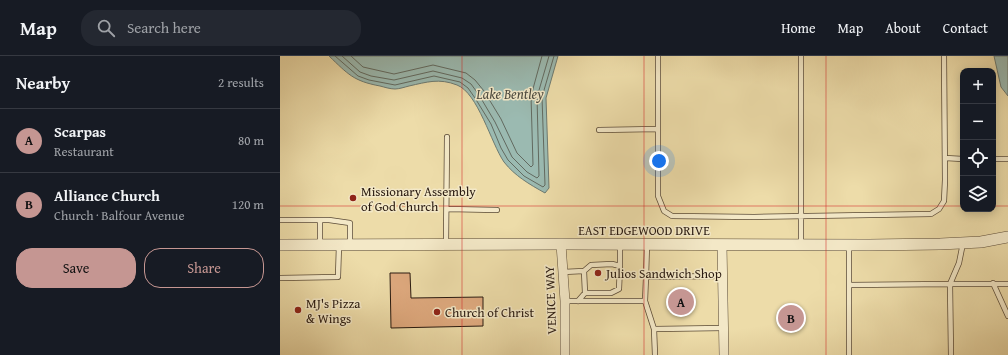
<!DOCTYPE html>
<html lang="en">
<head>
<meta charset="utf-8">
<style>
	body { margin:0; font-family:"Gentium Book Plus",serif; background:#242831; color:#f1f3f6 }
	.controls { position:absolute; right:12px; top:12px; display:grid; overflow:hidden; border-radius:8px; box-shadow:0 2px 10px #0003 }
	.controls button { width:36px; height:36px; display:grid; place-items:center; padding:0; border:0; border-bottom:1px solid #363941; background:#171b24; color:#f1f3f6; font:20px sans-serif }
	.you { position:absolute; left:379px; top:105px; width:14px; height:14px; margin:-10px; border:3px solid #fff; border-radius:50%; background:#1a73e8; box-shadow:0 0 0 6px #1a73e833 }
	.badge { display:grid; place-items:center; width:26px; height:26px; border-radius:50%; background:#c59692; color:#111; font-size:13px; font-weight:700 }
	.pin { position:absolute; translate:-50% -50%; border:2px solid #fff; box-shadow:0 1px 4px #0006 }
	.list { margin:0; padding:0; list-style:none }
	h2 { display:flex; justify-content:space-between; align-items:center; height:52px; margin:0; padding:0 16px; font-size:17px }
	h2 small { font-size:13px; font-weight:400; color:#9ea1a6 }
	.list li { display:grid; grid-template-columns:26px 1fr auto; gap:12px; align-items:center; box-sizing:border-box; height:64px; padding:0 16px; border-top:1px solid #363941 }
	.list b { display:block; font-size:15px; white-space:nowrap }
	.list p { margin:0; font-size:13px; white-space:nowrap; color:#9ea1a6 }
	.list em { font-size:13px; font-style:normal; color:#9ea1a6 }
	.actions { display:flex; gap:8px; padding:12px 16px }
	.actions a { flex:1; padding:9px 0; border:1px solid #c59692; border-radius:16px; text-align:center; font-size:14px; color:#c59692 }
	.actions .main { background:#c59692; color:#111 }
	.icon { flex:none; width:22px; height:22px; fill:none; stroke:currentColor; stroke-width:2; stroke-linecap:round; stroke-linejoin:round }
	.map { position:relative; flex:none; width:728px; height:299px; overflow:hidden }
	header { display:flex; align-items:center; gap:24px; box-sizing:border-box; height:56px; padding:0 20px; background:#171b24; border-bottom:1px solid #363941 }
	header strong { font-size:19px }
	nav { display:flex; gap:22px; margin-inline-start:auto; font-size:14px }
	.search { width:280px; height:36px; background:#242831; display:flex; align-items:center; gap:10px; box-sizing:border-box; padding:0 14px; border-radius:16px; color:#9ea1a6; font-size:15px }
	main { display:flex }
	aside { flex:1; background:#171b24 }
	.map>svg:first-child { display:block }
	.water { fill:#9bbab1; stroke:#6d7a71 }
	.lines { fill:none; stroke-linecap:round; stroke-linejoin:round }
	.shore { stroke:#626a60; stroke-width:1 }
	.building { fill:#dea97e; stroke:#291a10 }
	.service-casing { stroke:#5a4a36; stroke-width:6 }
	.minor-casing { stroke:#5a4a36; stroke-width:10 }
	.tertiary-casing { stroke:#5a4a36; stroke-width:12 }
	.service { stroke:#f3e8c7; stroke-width:4.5 }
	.minor { stroke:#f3e8c7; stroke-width:9 }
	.tertiary { stroke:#f3e8c7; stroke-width:11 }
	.grid { fill:none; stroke:#d62828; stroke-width:1; stroke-opacity:0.55 }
	.poi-dot { fill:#8f2418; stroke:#f3e8c7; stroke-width:1.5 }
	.labels { text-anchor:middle; stroke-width:3; stroke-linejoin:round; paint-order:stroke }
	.poi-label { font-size:13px; fill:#291a10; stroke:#f3e8c7; text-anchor:start }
	.street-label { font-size:13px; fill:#291a10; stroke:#f3e8c7 }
	.water-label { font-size:14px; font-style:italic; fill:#4b4a40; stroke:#f3e8c7 }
</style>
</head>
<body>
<header>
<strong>Map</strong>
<div class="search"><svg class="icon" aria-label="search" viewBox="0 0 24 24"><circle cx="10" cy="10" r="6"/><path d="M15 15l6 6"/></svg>Search here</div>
<nav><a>Home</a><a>Map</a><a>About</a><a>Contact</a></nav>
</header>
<main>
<aside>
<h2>Nearby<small>2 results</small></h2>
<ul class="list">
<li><span class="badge">A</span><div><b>Scarpas</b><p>Restaurant</p></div><em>80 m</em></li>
<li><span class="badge">B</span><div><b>Alliance Church</b><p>Church · Balfour Avenue</p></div><em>120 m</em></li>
</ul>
<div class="actions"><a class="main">Save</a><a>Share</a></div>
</aside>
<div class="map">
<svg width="728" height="299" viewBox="0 0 728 299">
	<rect width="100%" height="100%" fill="#eddca9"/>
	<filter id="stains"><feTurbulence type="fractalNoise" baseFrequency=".005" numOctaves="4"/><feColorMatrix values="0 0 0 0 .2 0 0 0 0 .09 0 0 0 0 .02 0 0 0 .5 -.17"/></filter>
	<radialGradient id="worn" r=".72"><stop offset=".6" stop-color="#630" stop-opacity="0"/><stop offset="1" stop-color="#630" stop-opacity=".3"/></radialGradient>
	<path class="water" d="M49 0H278L266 42 269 132 265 137C249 128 235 120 224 106 211 87 198 37 177 29 159 22 147 26 129 30 125 31 119 33 115 33 110 33 104 31 100 30 73 25 68 18 49 0Z
		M714 0H728V40L721 31Z"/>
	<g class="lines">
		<path class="shore" d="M55 0 78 20 89 24 115 29 154 20 180 26 188 32 195 42 211 68 221 92 228 104 244 120 263 131 265 129 262 41 274 0
			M62 0 80 16 91 20 114 24 153 15 182 22 191 28 199 39 215 66 232 101 247 116 257 122 259 120 257 41 269 0
			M71 0 83 11 114 18 153 9 186 17 195 24 204 35 221 63 237 97 251 111 253 109 251 40 262 0"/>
	</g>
	<path class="building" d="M110 217H130L131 242 203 241V270L111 272Z"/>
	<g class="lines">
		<defs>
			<path id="service" d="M378 0V140L384 155 392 160 474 161 651 158 659 153 664 145 665 124 664 0
				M319 74 378 73
				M665 102 683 103
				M713 103H728
				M167 153 217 154
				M0 164H49L70 167V189
				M40 164V189
				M683 187 679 207 670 228H728
				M166 188 167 81
				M521 189V0
				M569 189V299
				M340 210V188
				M283 216 304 215 311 209 332 208 340 210 339 233 331 237H305
				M366 221 367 188
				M0 222 58 221 59 189
				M713 227 728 260
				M569 229 670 228 671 299
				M285 245H365L374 273 444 272
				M298 245 305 237 304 215
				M365 245 366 221 444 220
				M374 273 375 299"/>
			<path id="minor" d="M281 188 285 245V299
				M442 189 444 299"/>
			<path id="tertiary" d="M0 189 281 188 589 189 660 188 701 186 728 181"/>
		</defs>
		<use href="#service" class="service-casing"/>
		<use href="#minor" class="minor-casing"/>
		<use href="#tertiary" class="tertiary-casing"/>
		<use href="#service" class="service"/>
		<use href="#minor" class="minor"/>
		<use href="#tertiary" class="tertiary"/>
	</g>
	<path class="grid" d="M182 0V299M364 0V299M546 0V299M0 150H683M713 150H728"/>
	<g class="poi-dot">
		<circle cx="73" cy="142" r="4"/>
		<circle cx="318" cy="217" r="4"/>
		<circle cx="18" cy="254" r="4"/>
		<circle cx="157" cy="256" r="4"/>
	</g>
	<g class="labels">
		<g class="poi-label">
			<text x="81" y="140">Missionary Assembly<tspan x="81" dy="15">of God Church</tspan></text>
			<text x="326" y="222">Julios Sandwich Shop</text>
			<text x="26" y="252">MJ's Pizza<tspan x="26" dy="15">&amp; Wings</tspan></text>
			<text x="165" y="261">Church of Christ</text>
		</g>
		<g class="street-label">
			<text x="364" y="179">EAST EDGEWOOD DRIVE</text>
			<text transform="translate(270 244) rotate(-92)" y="5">VENICE WAY</text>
		</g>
		<g class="water-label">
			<text x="230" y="43">Lake Bentley</text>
		</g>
	</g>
	<rect width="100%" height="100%" filter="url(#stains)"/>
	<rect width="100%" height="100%" fill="url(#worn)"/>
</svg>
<div class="controls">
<button>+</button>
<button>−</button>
<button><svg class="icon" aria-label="locate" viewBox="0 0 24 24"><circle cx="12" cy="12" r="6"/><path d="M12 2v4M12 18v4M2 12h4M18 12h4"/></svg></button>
<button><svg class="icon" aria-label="layers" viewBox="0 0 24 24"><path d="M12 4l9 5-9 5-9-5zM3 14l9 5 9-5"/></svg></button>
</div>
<div class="you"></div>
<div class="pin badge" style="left:401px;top:246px">A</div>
<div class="pin badge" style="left:511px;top:262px">B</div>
</div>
</main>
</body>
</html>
